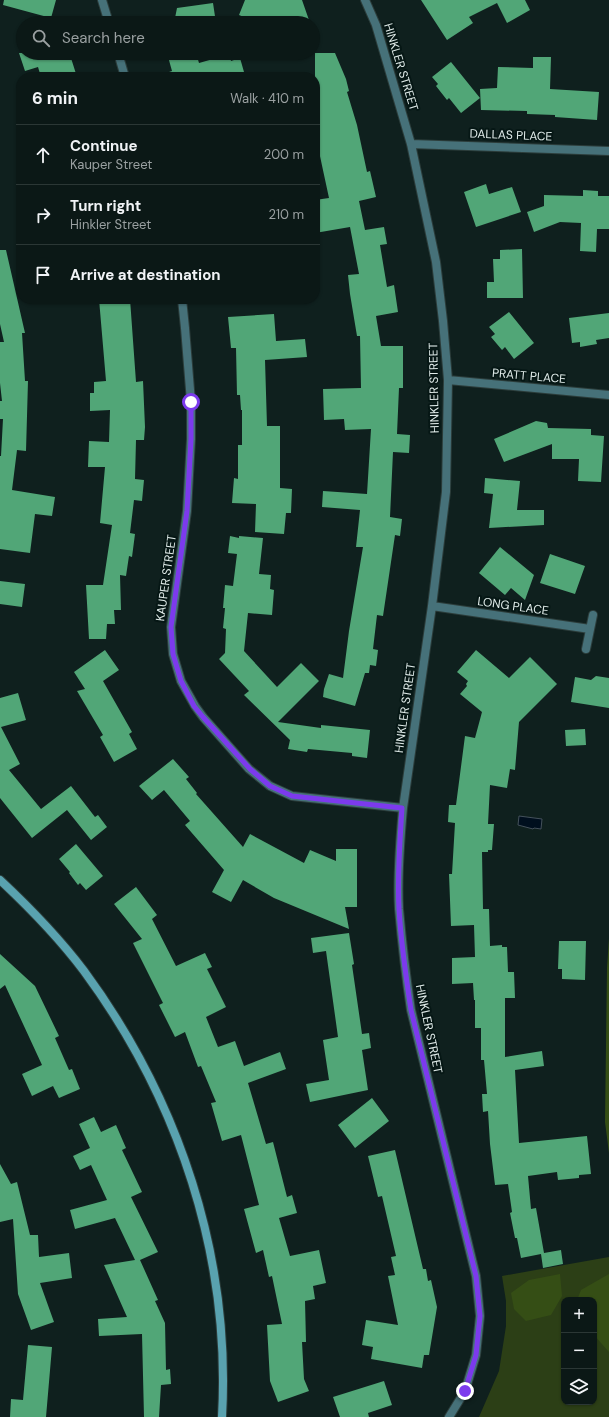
<!DOCTYPE html>
<html lang="en">
<head>
<meta charset="utf-8">
<style>
	body { margin:0; font-family:"DM Sans",sans-serif; background:#192523; color:#f1f3f6 }
	.controls { position:absolute; right:12px; bottom:12px; display:grid; overflow:hidden; border-radius:8px; box-shadow:0 1px 3px #0004 }
	.controls button { width:36px; height:36px; display:grid; place-items:center; padding:0; border:0; border-bottom:1px solid #2b3735; background:#0b1816; color:#f1f3f6; font:20px sans-serif }
	.stop { position:absolute; width:12px; height:12px; margin:-9px; border:3px solid #7c3aed; border-radius:50%; background:#fff }
	.stop.end { background:#7c3aed; border-color:#fff; box-shadow:0 1px 4px #0008 }
	.list { margin:0; padding:0; list-style:none }
	h2 { display:flex; justify-content:space-between; align-items:center; height:52px; margin:0; padding:0 16px; font-size:17px }
	h2 small { font-size:13px; font-weight:400; color:#9aa0a1 }
	.list li { display:grid; grid-template-columns:26px 1fr auto; gap:12px; align-items:center; box-sizing:border-box; height:60px; padding:0 16px; border-top:1px solid #2b3735 }
	.list b { display:block; font-size:15px; white-space:nowrap }
	.list p { margin:0; font-size:13px; white-space:nowrap; color:#9aa0a1 }
	.list em { font-size:13px; font-style:normal; color:#9aa0a1 }
	.icon { flex:none; width:22px; height:22px; fill:none; stroke:currentColor; stroke-width:2; stroke-linecap:round; stroke-linejoin:round }
	.map { position:relative; flex:none; width:609px; height:1417px; overflow:hidden }
	.search { position:absolute; background:#0b1816; box-shadow:0 1px 3px #0004; left:16px; top:16px; width:304px; height:44px; display:flex; align-items:center; gap:10px; box-sizing:border-box; padding:0 14px; border-radius:22px; color:#9aa0a1; font-size:15px }
	.panel { position:absolute; background:#0b1816; box-shadow:0 1px 3px #0004; left:16px; top:72px; width:304px; height:232px; border-radius:16px }
	.map>svg:first-child { display:block }
	.green { fill:#2c3f16; fill-rule:evenodd }
	.forest { fill:#354e15 }
	.water { fill:#000f1e; stroke:#44515b }
	.building { fill:#51a677 }
	.lines { fill:none; stroke-linecap:round; stroke-linejoin:round }
	.street-casing { stroke:#2c3d3b; stroke-width:10 }
	.secondary-casing { stroke:#2c3d3b; stroke-width:10 }
	.street { stroke:#467179; stroke-width:8 }
	.secondary { stroke:#59a2af; stroke-width:8 }
	.route { stroke:#7c3aed; stroke-width:5 }
	.labels { text-anchor:middle; stroke-width:4; stroke-linejoin:round; paint-order:stroke }
	.street-label { font-size:12px; fill:#e1ecea; stroke:#061715 }
</style>
</head>
<body>
<div class="map">
<svg width="609" height="1417" viewBox="0 0 609 1417">
	<rect width="100%" height="100%" fill="#0f201e"/>
	<path class="green" d="M609 1257V1417H479L499 1371 506 1326V1301L502 1276ZM564 1300H594V1402H564Z"/>
	<path class="forest" d="M609 938V1153L605 1122 607 968Z
		M560 1274 562 1296 551 1315 526 1321 514 1309 511 1293 529 1280Z
		M609 1274V1352L594 1335V1300H577L581 1290Z"/>
	<path class="water" d="M519 816 542 819 541 829 534 828 533 829 518 825Z"/>
	<path class="building" d="M4 0H56L51 18 3 5Z
		M245 0H302L310 23H258L239 15Z
		M421 0H525L530 10 507 23 497 3 469 17 473 23 447 40Z
		M213 3 216 23H174L177 8Z
		M19 53H73L74 57 71 58 77 77H41L38 67 25 71Z
		M167 53H196L199 63 220 57 222 53H229L231 61 240 58 244 72 228 77H167L166 73 172 71Z
		M315 53H335L346 79 349 91 347 92 357 125 367 172 370 171 376 197 359 201 365 230 384 227 387 244 380 245 387 287 394 285 398 312 376 316 381 346H403V388H399L397 434 410 435 409 453 393 452 390 517 402 519 400 536 395 535 383 616 377 615 373 649 378 650 376 666 370 665 369 673H365L355 706 323 697 324 689 329 674 343 678 349 631 363 547H356L360 510 322 507 323 491 367 494 371 429 345 430 344 419 324 420 323 389 361 388 360 336H357L350 294 348 275 359 274 350 227 315 233V200L329 198 315 133Z
		M533 57H551L550 89 599 92 597 120 555 117V115L527 114V111L481 110 480 89 497 88 498 67 533 68Z
		M451 62 480 98 461 113 449 98 447 100 436 86 438 84 432 77Z
		M486 184 489 194 512 187 521 212 476 227 464 192Z
		M583 190 598 191V196H609V229H597L596 252 580 251 581 223 560 222 534 232 527 212 544 206V195L583 196Z
		M522 249 523 298H487V282H494L493 259H500V250Z
		M0 250H6L25 333H22L25 381H28L26 451 17 450 12 490 55 497 52 516 35 514 30 553 0 549V456H1L3 419H0V401H2L0 383V342H4L0 324Z
		M99 299H130L136 382 143 381 145 427 144 440H136L135 479 144 480 142 501 134 500 130 533 135 534 132 557 129 556 126 576 120 575 121 610H114L115 624H107L106 639H89L86 585H103L112 525 100 523 105 467H88L89 441 109 442 110 410 90 411V393H94V382L106 381Z
		M509 312 534 343 514 359 505 347 502 350 491 337 495 334 489 327Z
		M609 313V338L596 340 597 344 580 347V342L572 343 569 318Z
		M274 314 276 341 305 339 307 357 265 360 267 426H280V488L292 489 291 513H286L284 534 255 532 256 504 232 503 234 478 238 479V445H242V410H241L240 395H237L236 348H231L228 317Z
		M536 421 547 423 548 428 591 429V435L604 436 601 482 578 481 579 459H552V444L504 462 494 439Z
		M485 478 520 481 517 510H544V525L489 528 493 494 484 493Z
		M230 536 239 538V536L263 538 259 574 271 575 270 589 274 590 272 615 248 613 244 651 277 687 301 663 319 681 278 722 321 728V725L370 730 367 758 352 756V753L308 749 307 752 288 749 290 740 244 695 249 691 219 659 225 653 226 629 223 628 225 608H223L225 585 233 586 237 554 228 553Z
		M500 547 534 575 525 600 511 588 505 595 479 573Z
		M550 554 585 566 575 594 540 583Z
		M0 581 25 584 22 607 0 604Z
		M105 650 119 670 103 681 132 732 129 734 137 749 114 762 100 737 103 735 77 691 85 689 74 672Z
		M476 650 509 678 530 657 557 684 519 722 515 770 510 769 507 788 490 785 488 824H494L492 850H488V852H482L483 909H489L490 946 502 945V947H507L508 972H514L515 998H505V1057L542 1051 544 1066 515 1070 519 1143 587 1136 591 1174 579 1175V1178L558 1180 557 1172 528 1176 531 1209 536 1208 544 1253 561 1250 563 1264 543 1268 541 1254 521 1258 517 1238H515L510 1213 512 1212 508 1184 495 1185 490 1144 488 1111 483 1112 482 1094H487L484 1060H481V1028H475V1000H474L473 983 452 984V958L475 957 474 925 451 926 449 874H452L455 823 448 822 449 805H456L465 736 475 738 482 712 460 694 467 686 466 684 468 681 457 672Z
		M596 676 609 678V708L571 702 575 677 591 680Z
		M18 693 26 720 1 727 20 764 9 770 41 809 71 786 95 817 98 815 107 827 91 840 67 810 32 838 0 798V698Z
		M585 729 586 745 566 746 565 730Z
		M173 759 189 777 186 779 197 793 196 794 243 847 250 834 304 863 310 850 336 861V849H357V907H345L349 929 274 898 243 880 231 902 212 892 224 870 185 825 190 821 164 790 152 800 139 786Z
		M76 844 103 876 86 890 80 883 78 885 69 873 70 872 59 859Z
		M136 887 157 915 152 919 176 966 205 953 212 967 207 969 226 1007 206 1017 218 1047 235 1041 244 1066 280 1052 286 1069 248 1083 266 1144 273 1142 287 1197 292 1195 297 1213 279 1218 290 1256 319 1250 326 1283 313 1286 315 1299 305 1301 306 1342H302L304 1379 309 1391 278 1402 270 1381 267 1325 282 1324 272 1276 269 1277 263 1250 256 1253 244 1209 259 1205 241 1135 222 1141 211 1103 216 1102 201 1066 198 1067 185 1032 175 1037 159 1005 163 1003 133 943 142 939 114 904Z
		M349 933 354 964 352 965 362 1034 369 1033 371 1048 362 1050 368 1090 310 1102 306 1084 329 1080 323 1040 338 1037 326 951 313 953 311 938Z
		M559 941H586L585 980 562 979V969H558Z
		M0 954 35 986 59 1036 55 1038 69 1070 72 1069 80 1089 59 1098 53 1086 32 1096 22 1074 42 1065 5 985 0 989Z
		M372 1098 389 1121 355 1148 338 1125Z
		M94 1117 101 1132 116 1125 126 1148 122 1150 142 1192 131 1197 158 1252 140 1260 158 1300 155 1301 165 1323 166 1370 170 1369 171 1384 161 1385 159 1417H144L142 1334 99 1336 98 1319 127 1317 104 1265 135 1260 115 1218 75 1229 70 1210 107 1200 91 1165 80 1170 73 1156 90 1148 79 1124Z
		M395 1150 423 1269H426L428 1281 431 1280 437 1307 429 1355H424L422 1368 371 1359 373 1347 362 1345 366 1320 398 1325 388 1276 395 1275 391 1257 396 1256 382 1196 378 1197 368 1156Z
		M0 1164 11 1184 17 1182 30 1235H38L39 1257 69 1253 72 1278 40 1283 54 1322 31 1330 18 1294 13 1219 0 1222Z
		M28 1345 52 1347 46 1417H10L11 1399 23 1400Z
		M384 1381 392 1405 368 1413 369 1417H340L333 1397Z"/>
	<g class="lines">
		<defs>
			<path id="street" d="M102 0 109 23
				M365 0 376 25 411 144 436 262 443 321 448 380 446 492 432 606 403 808C400 841 397 876 399 909 402 943 406 977 411 1010L476 1276 480 1316 476 1355 465 1391 449 1417
				M118 53 125 77
				M411 144 609 151
				M182 299 185 328 191 402V439L187 511 171 627 173 654 181 681 195 706 203 717 249 769 270 786 292 796 403 808
				M448 380 609 395
				M432 606 590 629
				M586 649 593 615"/>
			<path id="secondary" d="M0 880C30 908 59 938 84 971 179 1100 231 1256 222 1417"/>
		</defs>
		<use href="#street" class="street-casing"/>
		<use href="#secondary" class="secondary-casing"/>
		<use href="#street" class="street"/>
		<use href="#secondary" class="secondary"/>
	</g>
	<g class="lines">
		<path class="route" d="M191 402V439L187 511 171 627 173 654 181 681 194 706 203 717 250 769 270 786 292 796 402 808C400 841 397 876 399 909 401 943 406 977 411 1010L476 1276 480 1316 476 1355 465 1391"/>
	</g>
	<g class="labels">
		<g class="street-label">
			<text transform="translate(401 67) rotate(73)" y="4">HINKLER STREET</text>
			<text transform="translate(511 135) rotate(2)" y="4">DALLAS PLACE</text>
			<text transform="translate(529 376) rotate(5)" y="4">PRATT PLACE</text>
			<text transform="translate(434 388) rotate(-91)" y="4">HINKLER STREET</text>
			<text transform="translate(166 578) rotate(-82)" y="4">KAUPER STREET</text>
			<text transform="translate(513 606) rotate(8)" y="4">LONG PLACE</text>
			<text transform="translate(405 708) rotate(-82)" y="4">HINKLER STREET</text>
			<text transform="translate(429 1029) rotate(78)" y="4">HINKLER STREET</text>
		</g>
	</g>
</svg>
<div class="controls">
<button>+</button>
<button>−</button>
<button><svg class="icon" aria-label="layers" viewBox="0 0 24 24"><path d="M12 4l9 5-9 5-9-5zM3 14l9 5 9-5"/></svg></button>
</div>
<div class="stop" style="left:191px;top:402px"></div>
<div class="stop end" style="left:465px;top:1391px"></div>
<div class="search"><svg class="icon" aria-label="search" viewBox="0 0 24 24"><circle cx="10" cy="10" r="6"/><path d="M15 15l6 6"/></svg>Search here</div>
<section class="panel">
<h2>6 min<small>Walk · 410 m</small></h2>
<ul class="list">
<li><svg class="icon" aria-label="ahead" viewBox="0 0 24 24"><path d="M12 20V5M6 11l6-6 6 6"/></svg><div><b>Continue</b><p>Kauper Street</p></div><em>200 m</em></li>
<li><svg class="icon" aria-label="right" viewBox="0 0 24 24"><path d="M7 20v-9h11M14 6l5 5-5 5"/></svg><div><b>Turn right</b><p>Hinkler Street</p></div><em>210 m</em></li>
<li><svg class="icon" aria-label="arrive" viewBox="0 0 24 24"><path d="M6 21V4h12l-3 4 3 4H6"/></svg><div><b>Arrive at destination</b></div></li>
</ul>
</section>
</div>
</body>
</html>
